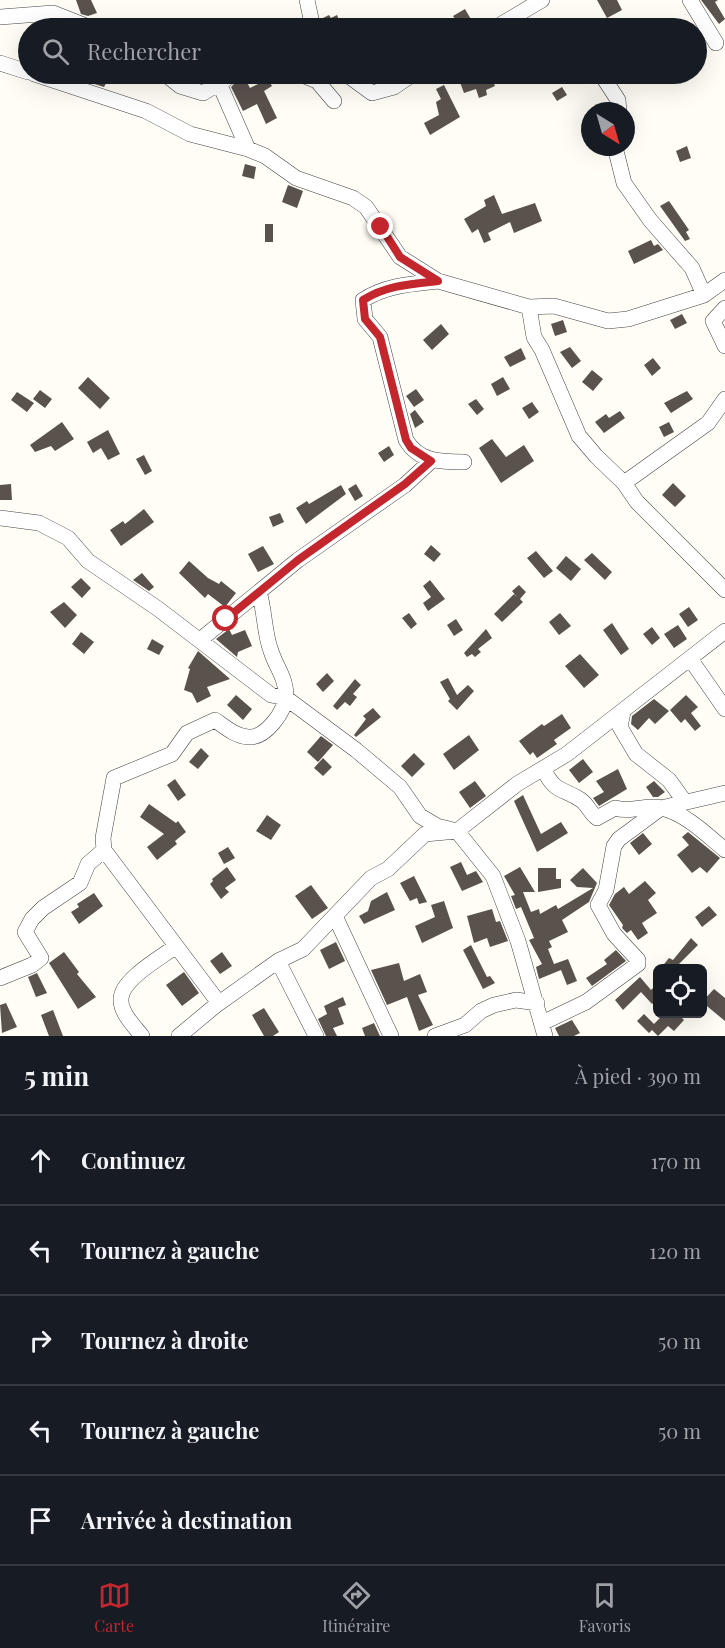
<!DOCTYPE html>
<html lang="fr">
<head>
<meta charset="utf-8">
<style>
	body { margin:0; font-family:"Playfair Display",serif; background:#20242c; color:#f1f3f6 }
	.controls { position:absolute; right:18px; bottom:18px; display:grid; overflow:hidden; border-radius:9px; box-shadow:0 6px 24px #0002 }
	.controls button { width:54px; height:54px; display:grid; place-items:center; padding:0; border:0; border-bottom:2px solid #363941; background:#171b24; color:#f1f3f6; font:30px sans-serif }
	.compass { position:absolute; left:581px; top:102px; width:54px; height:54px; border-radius:50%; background:#171b24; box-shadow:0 6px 24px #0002; rotate:143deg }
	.stop { position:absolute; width:18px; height:18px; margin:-14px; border:4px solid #c4262e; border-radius:50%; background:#fff }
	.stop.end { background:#c4262e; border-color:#fff; box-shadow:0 2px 6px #0008 }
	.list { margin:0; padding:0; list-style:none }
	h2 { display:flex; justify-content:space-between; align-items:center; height:78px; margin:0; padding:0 24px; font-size:26px }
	h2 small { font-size:20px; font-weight:400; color:#9ea1a6 }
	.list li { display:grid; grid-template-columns:39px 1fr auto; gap:18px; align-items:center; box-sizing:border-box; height:90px; padding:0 24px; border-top:2px solid #363941 }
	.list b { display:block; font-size:22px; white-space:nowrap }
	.list em { font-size:20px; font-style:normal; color:#9ea1a6 }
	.icon { flex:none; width:33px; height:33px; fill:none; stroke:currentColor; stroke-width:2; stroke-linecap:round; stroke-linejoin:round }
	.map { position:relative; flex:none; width:725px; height:1036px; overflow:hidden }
	.search { position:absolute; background:#171b24; box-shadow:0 6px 24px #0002; left:18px; right:18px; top:18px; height:66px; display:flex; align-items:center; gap:15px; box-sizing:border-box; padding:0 21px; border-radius:33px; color:#9ea1a6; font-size:22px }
	.sheet { height:528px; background:#171b24 }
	nav { display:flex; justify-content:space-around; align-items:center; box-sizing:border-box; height:84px; border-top:2px solid #363941; background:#171b24; font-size:16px; color:#9ea1a6 }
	nav a { display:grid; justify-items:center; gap:3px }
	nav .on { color:#c4262e }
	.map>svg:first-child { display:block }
	.building { fill:#5a524d }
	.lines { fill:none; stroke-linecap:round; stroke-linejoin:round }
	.minor-casing { stroke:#444; stroke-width:16 }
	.minor { stroke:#fff; stroke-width:15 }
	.route { stroke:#c4262e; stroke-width:8 }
</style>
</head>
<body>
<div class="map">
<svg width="725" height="1036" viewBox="0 0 725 1036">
	<rect width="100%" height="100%" fill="#fffdf5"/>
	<path class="building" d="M76 0H91L97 13 88 16 81 14Z
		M597 0H617L622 10 607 18Z
		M701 0H718L715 2 725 19 719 24Z
		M465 9 476 28H461L453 16Z
		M329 15 331 18 337 15 342 28H322L321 19Z
		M89 74H111L104 87 85 81Z
		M457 74H477L480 81 491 77 495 86 486 90 487 95 479 98 476 89 464 93Z
		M243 75 250 88 268 79 272 86 264 91 277 118 266 124 257 104 243 111 231 87Z
		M444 85 460 117 430 135 424 123 439 115 436 102 441 99 436 89Z
		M562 87 567 95 557 101 552 93Z
		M687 146 691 158 680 162 676 151Z
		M245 164 256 167 254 179 242 176Z
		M288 185 303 191 297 208 282 202Z
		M494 195 502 214 535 203 542 221 514 233 510 222 488 233 491 240 484 243 478 229 472 233 464 219 486 206 484 200Z
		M669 201 689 230 686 232 690 239 685 241 660 206Z
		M265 224H273V242H265Z
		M651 240 654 246 658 244 663 250 634 264 628 251Z
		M682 314 687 323 675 329 670 320Z
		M563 320 567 332 555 336 551 324Z
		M441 324 449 334 432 350 423 340Z
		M570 347 581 361 572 368 560 352Z
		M521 348 526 359 510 367 504 357Z
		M653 358 661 368 652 376 644 365Z
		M592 370 603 379 593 391 582 382Z
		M88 377 110 398 100 409 78 388Z
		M503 377 510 389 497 396 491 384Z
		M416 389 424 400 414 407 406 396Z
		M40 390 52 399 45 408 33 399Z
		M687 391 693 399 671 413 664 403Z
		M17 392 34 403 27 412 11 400Z
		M476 399 484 409 477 415 468 404Z
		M532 402 539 412 529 419 522 408Z
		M415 410 424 422 415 428 410 414Z
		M620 411 625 418 604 433 595 422 606 414 609 418Z
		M62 422 74 439 55 451 51 446 35 452 30 445Z
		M669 422 674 432 664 437 659 427Z
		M108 430 120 454 108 460 101 448 93 453 87 442Z
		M492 439 506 457 524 445 534 461 501 483 479 448Z
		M389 446 394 455 384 462 378 453Z
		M144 455 152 471 145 475 136 459Z
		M673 483 686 496 675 507 662 495Z
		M11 484 12 500H0V485Z
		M356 484 363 496 355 501 348 489Z
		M341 485 346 494 306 524 296 508 307 501 309 504Z
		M144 509 154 522 121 546 110 530 123 521 125 524Z
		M280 513 284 522 273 527 269 517Z
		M431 545 441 554 434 562 424 554Z
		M263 546 274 564 258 572 248 554Z
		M536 551 553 571 544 578 527 558Z
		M592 553 612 572 605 580 584 560Z
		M566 556 581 569 571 581 556 568Z
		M189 561 208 578 219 584 221 581 236 593 225 607 208 594 205 598 179 573Z
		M142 573 154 587 149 591 133 580Z
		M81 578 91 588 82 598 71 587Z
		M430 580 445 599 428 611 423 603 431 597 423 586Z
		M519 585 526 592 520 599 523 602 502 622 494 614 514 594 517 597 512 591Z
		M64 602 77 615 65 628 50 612Z
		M689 607 698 620 688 627 679 614Z
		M409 613 417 624 411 629 402 618Z
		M560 613 571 626 559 635 549 622Z
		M456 619 463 630 454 636 447 625Z
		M612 623 629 649 621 655 603 630Z
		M678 625 687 639 674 648 664 634Z
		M652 627 660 638 652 645 643 634Z
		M229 629 232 635 245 630 252 646 238 652 237 657 216 639Z
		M486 629 492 638 478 649 481 652 475 657 472 654 467 657 464 653Z
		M81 632 94 642 84 654 72 644Z
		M152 639 164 646 159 655 147 649Z
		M198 651 230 679 207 687 211 696 197 703 192 693 184 690 190 669 188 668Z
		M580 654 599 675 584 688 565 666Z
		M327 673 334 681 323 692 316 684Z
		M448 678 457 695 468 685 474 691 457 710 448 701 450 699 440 682Z
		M355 679 361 685 353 694 357 697 350 706 345 702 337 710 333 706Z
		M236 695 252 709 243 720 227 705Z
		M686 695 698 707 691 713 701 726 695 731 685 719 681 723 670 710Z
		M654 699 669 711 655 724 649 718 638 730 631 724 632 716Z
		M373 708 381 717 356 737 354 735 366 719 363 716Z
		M562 714 571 728 554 740 557 744 537 758 533 752 530 755 519 741 542 724 544 726Z
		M469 735 479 750 454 770 443 754Z
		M321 736 333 745 318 762 307 752Z
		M201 748 209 756 198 769 189 762Z
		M414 753 425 764 412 777 401 766Z
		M323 758 332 767 323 776 314 768Z
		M583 759 593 772 579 783 569 770Z
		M618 769 627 789 599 806 593 798 604 792 596 781Z
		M175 779 186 795 178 801 167 785Z
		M475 781 486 796 470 808 459 792Z
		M654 781 665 792 658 797H653L646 787Z
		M523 795 541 834 561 822 568 833 537 852 514 801Z
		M149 804 176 823 178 821 186 832 175 841 177 844 157 860 147 847 164 834 140 817Z
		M267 815 281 825 271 840 256 831Z
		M688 832 720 858 707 873 700 867 692 873 677 855 689 845 682 837Z
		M643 833 652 844 639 855 630 843Z
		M228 847 235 858 224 864 218 853Z
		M461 862 467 875 476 871 483 882 462 891 450 867Z
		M227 867 236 880 225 888 229 892 221 899 210 884 213 881 212 879Z
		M520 867 535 892H523L531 912 539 909 540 914 556 905 558 909 593 888 577 887 570 880 583 868 597 883 589 902 562 920 568 932 549 941 552 947 548 949 554 964 568 959 577 981 567 985 561 970 539 979 536 967 542 964 529 940 534 938 521 907 516 909 511 896 515 895 504 876Z
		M538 868H556V879H561V888L538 892Z
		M414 876 427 902 419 904 417 898 410 901 400 883Z
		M645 881 656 893 648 900 657 913 642 923 648 933 638 940 631 930 627 933 622 928 623 925 609 905 615 894 624 887 629 894Z
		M311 885 328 908 312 919 295 896Z
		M387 892 395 910 364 924 359 916 368 911 371 901Z
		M94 893 103 906 79 924 71 912 79 907 77 904Z
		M444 901 453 928 422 943 415 926 435 917 431 905Z
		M709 906 717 915 702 927 695 917Z
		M492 909 496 922 500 921 508 941 490 947 487 938 474 943 467 916Z
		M691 938 698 945 678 965 683 969H660L669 958 673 960Z
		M336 942 345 961 329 969 320 950Z
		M471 945 487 977 490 976 495 983 483 989 463 950Z
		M616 950 626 961 592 986 586 978 607 964 604 960Z
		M64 952 79 972 77 974 96 997 78 1009 49 963Z
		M222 952 232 966 220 974 210 961Z
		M399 963 404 981 420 974 427 992 418 995 433 1025 419 1031 407 997 387 1005 371 970Z
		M184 972 199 993 182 1006 166 985Z
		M37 973 47 993 36 997 28 977Z
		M640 977 651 990 657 984V999L652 1004 641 992 623 1010 615 1000Z
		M714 989 725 998V1021L702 1002Z
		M343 997 346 1005 338 1008 344 1024 333 1028 337 1036H326L318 1019 327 1014 324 1006Z
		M6 1003 17 1027 2 1033 0 1005Z
		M264 1008 279 1032 273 1036H264L252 1015Z
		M53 1010 63 1036H49L41 1015Z
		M644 1014 654 1024 664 1014H678L684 1020 674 1031 668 1026 658 1036 652 1030 649 1033 637 1021Z
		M572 1020 580 1033 574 1036H559L555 1028Z
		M374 1023 380 1036H365L362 1028Z"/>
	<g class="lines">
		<defs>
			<path id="minor" d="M307 0 313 28
				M690 0 716 43
				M0 17 53 13 91 28
				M495 28 542 0
				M0 63 28 72
				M34 74 146 111 190 134 248 149
				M165 74 180 86 203 93 234 74
				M215 74 248 149 265 156 296 178 353 198 366 207 400 257 438 281 529 307 534 337 542 350 579 436 596 456 624 483 637 502 725 590
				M300 74 317 81 334 101
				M346 74 372 93 394 87 413 74
				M601 74 618 100 619 111
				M615 147 624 183 650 220 692 268 704 295
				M438 281C411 284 387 285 363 300L365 319 380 337 406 440C419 462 441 462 464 462
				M529 307 554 306 608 321 628 319 704 295 725 280
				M725 308 713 321 725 346
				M624 483 708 423 725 399
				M0 518 39 523 68 538 88 561 157 608 271 695 286 698 356 750 400 787 420 816 437 826 457 831 493 876 518 941 545 1036
				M200 640 298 560 405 485 431 461
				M691 660 725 709
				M623 712 620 727 636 754 669 780 685 802
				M544 770C555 793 563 788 581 800 588 805 590 813 597 818L615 808C631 813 647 804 662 808 686 814 707 835 725 850
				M104 850 219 1003
				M335 916 391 1036
				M278 961 316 1036
				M0 978 32 965 41 958 25 932 32 919 43 908 80 883 88 864 104 850 103 838 114 778 172 754 187 733 215 720C225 727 235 736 248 737 265 739 286 711 286 695 286 678 276 667 271 651 264 633 265 611 259 592
				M542 1023 586 1002 638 964V960L614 934 598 905 606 890 614 846 619 839 661 808 725 793
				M142 1036C134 1026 120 1012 121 999 121 980 160 958 175 947
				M179 1036 215 1006 278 961 303 949 371 878 388 869 425 834 457 831 517 784 567 754 725 631
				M435 1036 465 1025 481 1011 494 1005 516 1000 537 1003"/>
		</defs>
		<use href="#minor" class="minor-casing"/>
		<use href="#minor" class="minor"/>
	</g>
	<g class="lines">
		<path class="route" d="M226 619 298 560 405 484 431 461 411 448 406 440 380 337 365 319 363 300C387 285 411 284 438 281L400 257 381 227"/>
	</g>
</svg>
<div class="controls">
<button><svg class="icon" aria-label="locate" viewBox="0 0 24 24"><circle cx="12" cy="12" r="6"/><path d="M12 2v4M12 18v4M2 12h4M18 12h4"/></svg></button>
</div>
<svg class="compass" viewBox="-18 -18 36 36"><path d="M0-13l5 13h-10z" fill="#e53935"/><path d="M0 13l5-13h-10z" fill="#9ea1a6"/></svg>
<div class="stop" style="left:226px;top:619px"></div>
<div class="stop end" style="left:381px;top:227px"></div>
<div class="search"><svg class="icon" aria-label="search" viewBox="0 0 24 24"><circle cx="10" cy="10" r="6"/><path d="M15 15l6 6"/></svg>Rechercher</div>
</div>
<section class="sheet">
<h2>5 min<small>À pied · 390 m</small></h2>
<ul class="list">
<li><svg class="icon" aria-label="ahead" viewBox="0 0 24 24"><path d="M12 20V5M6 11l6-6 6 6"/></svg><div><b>Continuez</b></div><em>170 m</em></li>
<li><svg class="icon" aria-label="left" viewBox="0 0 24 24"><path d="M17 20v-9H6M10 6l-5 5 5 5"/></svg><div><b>Tournez à gauche</b></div><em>120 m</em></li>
<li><svg class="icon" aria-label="right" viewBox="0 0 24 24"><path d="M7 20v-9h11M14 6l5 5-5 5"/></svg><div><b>Tournez à droite</b></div><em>50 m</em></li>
<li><svg class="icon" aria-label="left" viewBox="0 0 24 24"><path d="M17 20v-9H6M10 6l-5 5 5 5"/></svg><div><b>Tournez à gauche</b></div><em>50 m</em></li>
<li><svg class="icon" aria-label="arrive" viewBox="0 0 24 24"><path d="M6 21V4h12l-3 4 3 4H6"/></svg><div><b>Arrivée à destination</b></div></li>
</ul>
</section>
<nav>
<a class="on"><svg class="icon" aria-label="map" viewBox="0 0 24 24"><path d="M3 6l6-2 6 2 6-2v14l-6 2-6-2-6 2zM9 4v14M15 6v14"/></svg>Carte</a>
<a><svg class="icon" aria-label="directions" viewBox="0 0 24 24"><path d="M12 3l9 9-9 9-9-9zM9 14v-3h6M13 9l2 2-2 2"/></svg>Itinéraire</a>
<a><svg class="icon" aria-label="saved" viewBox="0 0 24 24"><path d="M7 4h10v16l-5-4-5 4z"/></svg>Favoris</a>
</nav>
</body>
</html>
